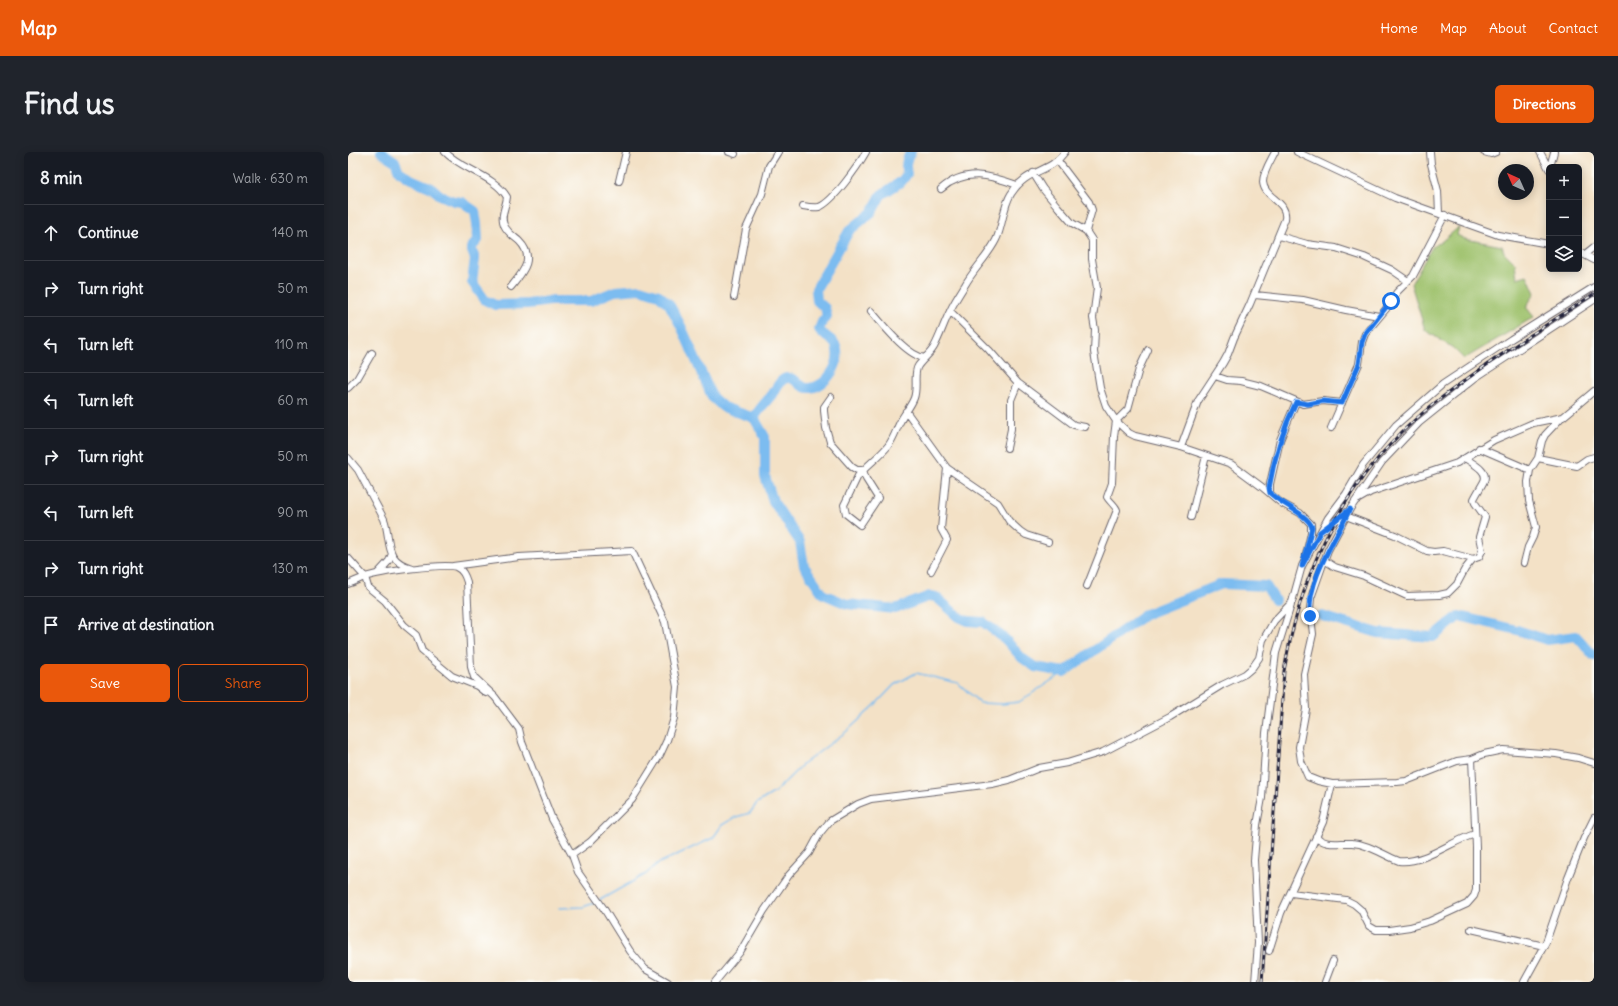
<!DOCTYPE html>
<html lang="en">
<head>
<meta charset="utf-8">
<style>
	body { margin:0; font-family:Delius,sans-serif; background:#20242c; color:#f1f3f6 }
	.controls { position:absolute; right:12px; top:12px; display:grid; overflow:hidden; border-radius:6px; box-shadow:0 2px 10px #0003 }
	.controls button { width:36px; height:36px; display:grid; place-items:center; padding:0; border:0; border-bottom:1px solid #363941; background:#171b24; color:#f1f3f6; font:20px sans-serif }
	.compass { position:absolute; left:1150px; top:12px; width:36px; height:36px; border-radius:50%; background:#171b24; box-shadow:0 2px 10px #0003; rotate:315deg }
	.stop { position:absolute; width:12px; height:12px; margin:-9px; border:3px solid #1a73e8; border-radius:50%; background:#fff }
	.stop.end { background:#1a73e8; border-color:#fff; box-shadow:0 1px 4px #0008 }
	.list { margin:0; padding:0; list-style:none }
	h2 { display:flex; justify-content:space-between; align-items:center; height:52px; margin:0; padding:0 16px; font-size:17px }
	h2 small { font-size:13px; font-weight:400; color:#9ea1a6 }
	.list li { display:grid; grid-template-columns:26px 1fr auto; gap:12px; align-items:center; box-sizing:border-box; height:56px; padding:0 16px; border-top:1px solid #363941 }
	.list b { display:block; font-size:15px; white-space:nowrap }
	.list em { font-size:13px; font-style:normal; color:#9ea1a6 }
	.actions { display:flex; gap:8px; padding:12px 16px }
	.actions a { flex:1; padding:9px 0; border:1px solid #ea580c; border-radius:6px; text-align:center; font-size:14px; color:#ea580c }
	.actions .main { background:#ea580c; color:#fff }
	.icon { flex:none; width:22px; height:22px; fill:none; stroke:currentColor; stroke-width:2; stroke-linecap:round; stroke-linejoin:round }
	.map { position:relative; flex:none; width:1246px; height:830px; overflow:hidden; border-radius:6px }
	header { display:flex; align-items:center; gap:24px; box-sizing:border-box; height:56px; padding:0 20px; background:#ea580c; color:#fff }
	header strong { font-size:19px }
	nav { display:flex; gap:22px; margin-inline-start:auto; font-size:14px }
	.intro { display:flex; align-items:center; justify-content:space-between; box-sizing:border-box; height:96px; padding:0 24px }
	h1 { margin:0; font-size:28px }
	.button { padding:10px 18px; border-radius:6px; background:#ea580c; color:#fff; font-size:14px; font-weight:700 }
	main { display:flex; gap:24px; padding:0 24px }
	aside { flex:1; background:#171b24; border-radius:6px; box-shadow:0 2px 10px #0003 }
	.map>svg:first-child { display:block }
	.green { fill:#9dc16b; stroke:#607253 }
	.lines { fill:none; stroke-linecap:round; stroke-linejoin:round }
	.stream { stroke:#7bbcf0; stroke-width:1.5 }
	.river { stroke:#7bbcf0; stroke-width:10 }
	.minor-casing { stroke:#6b656c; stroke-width:8 }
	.minor { stroke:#fff; stroke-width:6 }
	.rail-casing { stroke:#22223b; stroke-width:3 }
	.rail { stroke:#fdfcf7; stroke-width:1.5; stroke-dasharray:4.5; stroke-linecap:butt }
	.route { stroke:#1a73e8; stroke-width:5 }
</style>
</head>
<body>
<header>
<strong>Map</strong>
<nav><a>Home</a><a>Map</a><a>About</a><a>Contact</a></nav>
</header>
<div class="intro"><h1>Find us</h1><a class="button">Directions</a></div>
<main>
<aside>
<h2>8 min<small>Walk · 630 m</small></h2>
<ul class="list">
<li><svg class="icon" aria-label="ahead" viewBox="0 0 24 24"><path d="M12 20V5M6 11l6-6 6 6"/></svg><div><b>Continue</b></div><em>140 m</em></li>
<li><svg class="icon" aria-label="right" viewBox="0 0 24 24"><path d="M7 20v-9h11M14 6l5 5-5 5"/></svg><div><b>Turn right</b></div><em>50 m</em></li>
<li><svg class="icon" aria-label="left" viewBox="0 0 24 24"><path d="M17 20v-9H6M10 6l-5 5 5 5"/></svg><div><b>Turn left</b></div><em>110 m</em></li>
<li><svg class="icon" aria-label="left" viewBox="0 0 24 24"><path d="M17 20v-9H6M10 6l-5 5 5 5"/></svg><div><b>Turn left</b></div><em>60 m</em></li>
<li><svg class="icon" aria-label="right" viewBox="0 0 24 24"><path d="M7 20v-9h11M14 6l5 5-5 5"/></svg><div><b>Turn right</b></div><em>50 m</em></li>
<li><svg class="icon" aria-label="left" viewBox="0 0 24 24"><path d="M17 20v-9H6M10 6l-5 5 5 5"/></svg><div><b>Turn left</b></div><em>90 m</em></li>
<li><svg class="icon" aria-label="right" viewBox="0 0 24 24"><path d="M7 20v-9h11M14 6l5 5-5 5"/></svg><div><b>Turn right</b></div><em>130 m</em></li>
<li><svg class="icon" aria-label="arrive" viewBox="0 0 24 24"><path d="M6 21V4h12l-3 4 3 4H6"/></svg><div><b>Arrive at destination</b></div></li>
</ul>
<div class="actions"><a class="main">Save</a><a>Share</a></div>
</aside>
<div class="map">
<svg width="1246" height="830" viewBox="0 0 1246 830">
	<rect width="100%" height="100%" fill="#fdfcf7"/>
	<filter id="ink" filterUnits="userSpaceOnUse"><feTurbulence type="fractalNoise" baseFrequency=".025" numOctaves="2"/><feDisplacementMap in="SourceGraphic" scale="8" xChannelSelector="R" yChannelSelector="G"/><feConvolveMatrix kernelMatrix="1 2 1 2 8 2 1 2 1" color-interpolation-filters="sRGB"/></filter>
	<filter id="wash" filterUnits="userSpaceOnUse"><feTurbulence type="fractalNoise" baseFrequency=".012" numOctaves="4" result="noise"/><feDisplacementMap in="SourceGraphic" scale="16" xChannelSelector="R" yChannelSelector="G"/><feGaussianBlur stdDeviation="0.9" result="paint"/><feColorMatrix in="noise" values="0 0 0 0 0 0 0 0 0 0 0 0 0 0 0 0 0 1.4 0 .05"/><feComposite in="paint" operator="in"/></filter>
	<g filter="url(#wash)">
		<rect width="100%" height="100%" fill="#f3e1c6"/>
		<path class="green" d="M1111 75 1109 83 1117 87 1154 94 1156 100 1167 111 1169 126 1179 123 1187 141 1178 155 1186 165 1116 207 1105 196 1077 178 1063 132 1084 95 1093 90Z"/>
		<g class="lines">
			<path class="stream" d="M252 748 298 722 309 712 365 686 374 673 388 665 402 661 409 651 427 640 454 613 499 579 526 554 546 533 568 521 610 531 632 551 654 552 671 550 716 520
				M211 756 235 755 249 750"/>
			<path class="river" d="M33 0 47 9 51 19 63 27 84 36 92 43 106 49 114 50 127 59 129 72 130 88 123 96 127 107 124 130 137 148 147 153 180 152 202 149H243L267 139 292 137 311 143 321 152 333 174 364 245 375 255 406 266 417 285V324L425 349 452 390 456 414 475 442 499 452 547 457 582 444 588 445 611 465 620 469 635 470 657 487 674 506 687 515 716 520 798 462 874 432 918 434 927 448
				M406 266C412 256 416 252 423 244 428 238 431 227 439 226 449 225 452 237 461 236 479 235 494 211 488 194 485 186 475 185 471 177L474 170 479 164 477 156 469 149 468 137 501 79 524 60 533 43 554 29 559 22C557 14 558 7 563 0
				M974 464 1030 481 1085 485 1111 464 1169 478 1199 488 1228 484 1246 504"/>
		</g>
	</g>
	<g filter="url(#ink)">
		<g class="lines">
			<defs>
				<path id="minor" d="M97 0C113 17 147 24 159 45 158 55 152 63 156 73 159 80 165 84 171 89 188 106 175 120 163 135
					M381 0 387 2
					M949 0 1047 46 1150 83 1201 92
					M1082 0 1083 12 1090 39 1091 61
					M1136 0 1143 2 1148 0
					M1192 0 1201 17
					M710 9 741 50 744 58 738 79
					M1202 15 1206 0
					M685 21 695 37 710 55 724 71 738 79 744 88V107L749 136 745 166 747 178 746 200 752 236 758 254 768 269 781 281 787 284 833 295 883 312 914 335 933 351 952 361 963 372V381L958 403
					M271 29 278 0
					M593 37C617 16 642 23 669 33
					M455 54C460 55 465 56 471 55 485 50 510 14 518 0
					M931 84 959 92 988 96 1016 105 1044 118 1060 129
					M1231 100 1246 108
					M1237 102 1246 95
					M907 143 955 148 998 158 1031 164
					M386 145 398 77 414 42 421 14 430 0
					M1246 148 1127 226 1071 271 1034 310 1002 357 980 398 963 446 962 457 965 482 956 522 958 557 951 595 953 609 960 625 970 629 984 632 1049 630 1058 629 1109 609 1124 607 1136 602 1155 598 1208 602 1230 606 1246 611
					M523 159C535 173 559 204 577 206
					M602 159 641 198 670 231 726 273 737 275
					M867 224 879 228 893 229 913 234 955 252 975 249 994 251
					M0 236 9 227 24 201
					M483 245 476 255V259L478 276 482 290 504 315 509 318H515
					M558 259 599 316 650 351 661 369 672 379 678 383 700 390
					M983 276 1011 212 1014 190 1017 182 1038 157 1049 140 1065 124 1097 63
					M833 295 850 249 875 211 880 202 886 186 902 152 937 67C940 49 916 46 915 30 915 20 923 8 927 0
					M659 296 663 277V248L670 231
					M1131 296 1182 318
					M0 306 10 318 36 367C44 390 35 408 64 416
					M1190 306 1229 314 1239 307 1246 305
					M515 318 518 327 530 346 512 373 498 362 496 353 498 349 510 324C519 313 531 305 540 294 546 286 548 278 552 270 556 262 563 254 566 246 570 235 565 221 570 214 575 207 582 202 586 195 592 184 596 171 602 159 606 150 612 141 617 133 626 117 640 104 648 88 655 74 655 54 663 42 679 16 701 22 717 0
					M922 341V332L932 288 948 250
					M1009 348 1023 340 1109 311 1146 288 1185 271 1215 265 1246 239
					M998 364 1047 383 1079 399 1086 400 1095 399 1125 407 1131 405 1134 399 1131 385 1137 365 1127 351 1126 347C1129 341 1133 335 1136 329 1141 319 1124 311 1117 306
					M843 365 858 304
					M975 378 999 360
					M0 406 17 425 20 435 37 449 56 473 68 483 74 499 104 524 129 534 138 541
					M976 408 987 415 1016 424 1059 444 1091 443 1100 441 1109 432 1117 417 1125 407
					M1176 411 1180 395 1185 385 1188 375 1181 349 1180 330 1182 318 1190 306 1194 289 1197 283 1213 266
					M105 414 171 405 284 399 317 470 329 535 326 566 319 588 312 603 284 648 242 690 224 703
					M583 419 599 388 593 377 599 316
					M30 421 41 409 44 402
					M0 432C6 430 11 427 17 425 31 420 96 411 108 415 115 418 117 424 119 430L123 515 126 525 147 545 171 577 174 590 204 667 224 703 230 720 256 757 282 799 297 817 320 830
					M739 434 769 358C767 353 762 350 759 345L764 331 766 284 768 269 780 257 791 217 800 198
					M968 684C977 695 992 690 1004 691 1021 692 1035 703 1051 709 1076 712 1103 689 1127 682
					M943 741 998 748 1006 752 1013 758 1021 774 1028 778H1041L1062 775 1082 769 1119 752 1126 744 1128 738V695L1124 607
					M1123 777 1196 794
					M921 799 933 761 975 670 984 632
					M367 830 392 800 416 759 441 723 461 701 472 681 482 669 510 652 523 647 644 632 661 628 691 616 719 611 755 600 822 565 874 533 897 522 904 516 911 506 915 488 926 469 944 450 954 414 980 366 998 342 1015 313 1048 273 1095 232 1163 187 1246 135
					M907 830 910 791 906 708 909 673 914 646 918 581 928 501 943 453
					M977 830 985 809
					M1176 830 1198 790 1220 726 1236 686 1246 666"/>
			</defs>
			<use href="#minor" class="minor-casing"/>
			<use href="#minor" class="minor"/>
			<defs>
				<path id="rail" d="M914 830 936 519C951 431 986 349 1050 284 1072 261 1097 243 1123 224 1163 195 1204 169 1246 142"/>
			</defs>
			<use href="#rail" class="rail-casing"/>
			<use href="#rail" class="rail"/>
		</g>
	</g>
	<g class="lines" filter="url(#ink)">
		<path class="route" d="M962 464C959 427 987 389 1002 357L972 380 954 414 964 375C959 362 933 352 922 341L921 336C926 306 935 277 948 250L960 252 975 249 994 251 1011 212 1014 190 1017 182 1043 149"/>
	</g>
</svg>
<div class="controls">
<button>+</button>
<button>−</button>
<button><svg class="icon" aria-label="layers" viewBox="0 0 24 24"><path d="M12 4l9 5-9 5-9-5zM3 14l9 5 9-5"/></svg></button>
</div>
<svg class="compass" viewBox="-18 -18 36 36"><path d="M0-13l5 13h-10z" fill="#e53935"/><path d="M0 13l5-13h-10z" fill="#9ea1a6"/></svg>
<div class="stop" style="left:1043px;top:149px"></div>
<div class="stop end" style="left:962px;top:464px"></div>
</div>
</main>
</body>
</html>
